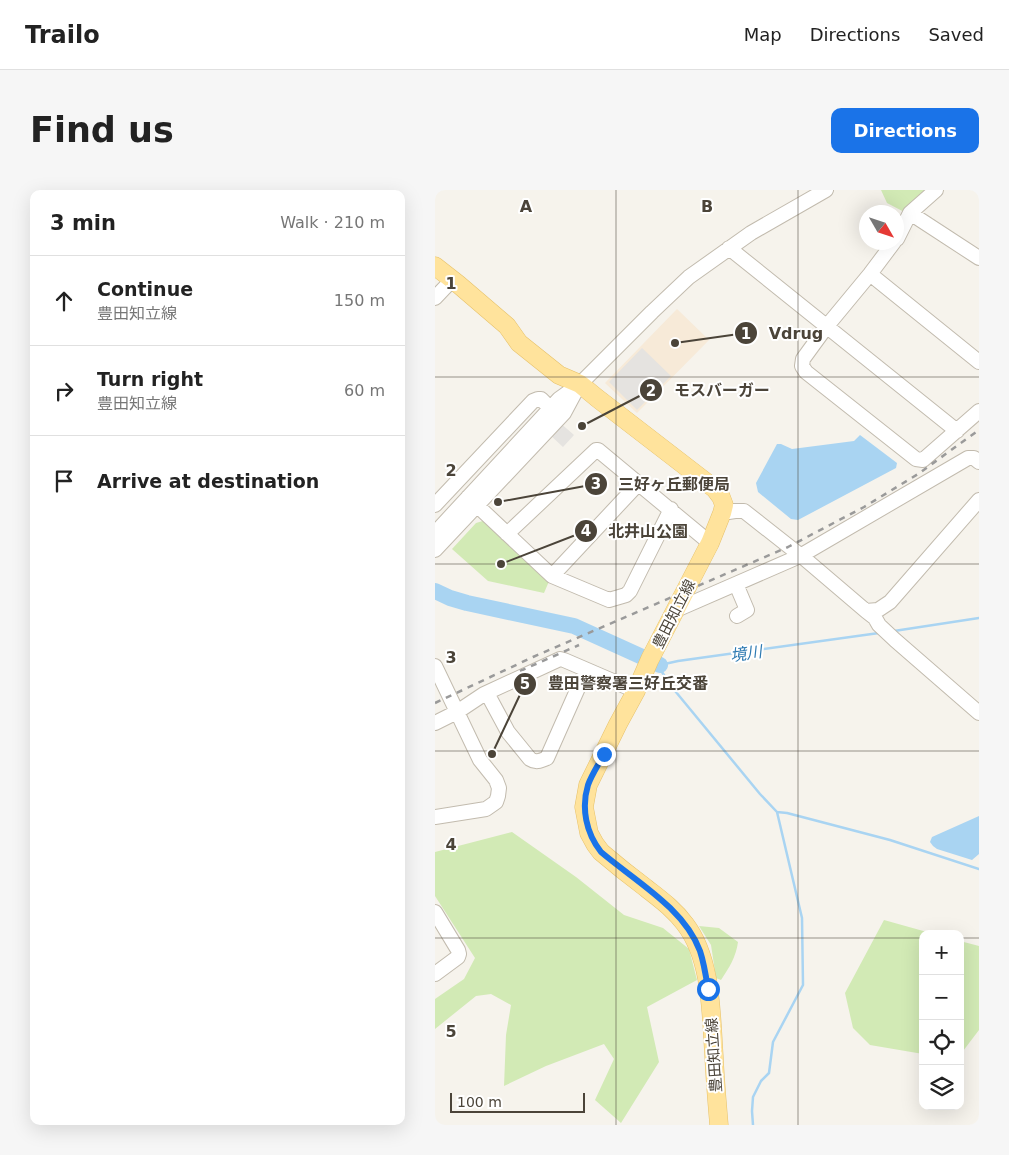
<!DOCTYPE html>
<html lang="en">
<head>
<meta charset="utf-8">
<style>
	body { margin:0; font-family:"DejaVu Sans","Noto Sans JP",sans-serif; background:#f6f6f6; color:#222 }
	.controls { position:absolute; right:15px; bottom:15px; display:grid; overflow:hidden; border-radius:10px; box-shadow:0 5px 20px #0002 }
	.controls button { width:45px; height:45px; display:grid; place-items:center; padding:0; border:0; border-bottom:1px solid #e0e0e0; background:#fff; color:#222; font:25px sans-serif }
	.compass { position:absolute; left:424px; top:15px; width:45px; height:45px; border-radius:50%; background:#fff; box-shadow:0 5px 20px #0002; rotate:129deg }
	.scale { position:absolute; left:15px; bottom:12px; width:135px; box-sizing:border-box; padding-left:5px; border:2px solid #4b4439; border-top:0; font-size:14px; line-height:18px; white-space:nowrap; color:#4b4439; -webkit-text-stroke:4px #fff; paint-order:stroke }
	.stop { position:absolute; width:15px; height:15px; margin:-11px; border:4px solid #1a73e8; border-radius:50%; background:#fff }
	.stop.end { background:#1a73e8; border-color:#fff; box-shadow:0 1px 5px #0008 }
	.list { margin:0; padding:0; list-style:none }
	h2 { display:flex; justify-content:space-between; align-items:center; height:65px; margin:0; padding:0 20px; font-size:21px }
	h2 small { font-size:16px; font-weight:400; color:#767676 }
	.list li { display:grid; grid-template-columns:32px 1fr auto; gap:15px; align-items:center; box-sizing:border-box; height:90px; padding:0 20px; border-top:1px solid #e0e0e0 }
	.list b { display:block; font-size:19px; white-space:nowrap }
	.list p { margin:0; font-size:16px; white-space:nowrap; color:#767676 }
	.list em { font-size:16px; font-style:normal; color:#767676 }
	.icon { flex:none; width:28px; height:28px; fill:none; stroke:currentColor; stroke-width:2; stroke-linecap:round; stroke-linejoin:round }
	.map { position:relative; flex:none; width:544px; height:935px; overflow:hidden; border-radius:10px }
	header { display:flex; align-items:center; gap:30px; box-sizing:border-box; height:70px; padding:0 25px; background:#fff; border-bottom:1px solid #e0e0e0 }
	header strong { font-size:24px }
	nav { display:flex; gap:28px; margin-inline-start:auto; font-size:18px }
	.intro { display:flex; align-items:center; justify-content:space-between; box-sizing:border-box; height:120px; padding:0 30px }
	h1 { margin:0; font-size:35px }
	.button { padding:12px 22px; border-radius:10px; background:#1a73e8; color:#fff; font-size:18px; font-weight:700 }
	main { display:flex; gap:30px; padding:0 30px }
	aside { flex:1; background:#fff; border-radius:10px; box-shadow:0 5px 20px #0002 }
	.map>svg:first-child { display:block }
	.commercial { fill:#f7ead8 }
	.green { fill:#d2eab5 }
	.parking { fill:#e5e3e0 }
	.water { fill:#a9d4f2 }
	.lines { fill:none; stroke-linecap:round; stroke-linejoin:round }
	.stream { stroke:#a9d4f2; stroke-width:2.5 }
	.river { stroke:#a9d4f2; stroke-width:16 }
	.minor-casing { stroke:#c2bbae; stroke-width:16 }
	.major-casing { stroke:#e6c16a; stroke-width:19 }
	.minor { stroke:#fff; stroke-width:14 }
	.major { stroke:#ffe39c; stroke-width:18 }
	.rail { stroke:#9a9a9a; stroke-width:2.5; stroke-dasharray:6 6; stroke-linecap:butt }
	.route { stroke:#1a73e8; stroke-width:6 }
	.grid { fill:none; stroke:#4b4439; stroke-width:1; stroke-opacity:0.55 }
	.labels { text-anchor:middle; stroke-width:4; stroke-linejoin:round; paint-order:stroke }
	.street-label { font-size:15px; fill:#4b4439; stroke:#fff }
	.water-label { font-size:16px; font-style:italic; fill:#2e7ab2; stroke:#fff }
	.grid-label { font-size:16px; text-anchor:middle; font-weight:bold; fill:#4b4439; stroke:#fff; stroke-width:4; stroke-linejoin:round; paint-order:stroke }
	.leader { fill:none; stroke:#4b4439; stroke-width:2 }
	.callout-dot { fill:#4b4439; stroke:#fff; stroke-width:2 }
	.mark-label { font-size:15px; text-anchor:middle; font-weight:bold; fill:#fff }
	.callout-label { font-size:16px; text-anchor:middle; font-weight:bold; fill:#4b4439; stroke:#fff; stroke-width:4; stroke-linejoin:round; paint-order:stroke }
</style>
</head>
<body>
<header>
<strong>Trailo</strong>
<nav><a>Map</a><a>Directions</a><a>Saved</a></nav>
</header>
<div class="intro"><h1>Find us</h1><a class="button">Directions</a></div>
<main>
<aside>
<h2>3 min<small>Walk · 210 m</small></h2>
<ul class="list">
<li><svg class="icon" aria-label="ahead" viewBox="0 0 24 24"><path d="M12 20V5M6 11l6-6 6 6"/></svg><div><b>Continue</b><p>豊田知立線</p></div><em>150 m</em></li>
<li><svg class="icon" aria-label="right" viewBox="0 0 24 24"><path d="M7 20v-9h11M14 6l5 5-5 5"/></svg><div><b>Turn right</b><p>豊田知立線</p></div><em>60 m</em></li>
<li><svg class="icon" aria-label="arrive" viewBox="0 0 24 24"><path d="M6 21V4h12l-3 4 3 4H6"/></svg><div><b>Arrive at destination</b></div></li>
</ul>
</aside>
<div class="map">
<svg width="544" height="935" viewBox="0 0 544 935">
	<rect width="100%" height="100%" fill="#f6f3ec"/>
	<path class="commercial" d="M242 119 274 150 202 223 170 193Z"/>
	<path class="green" d="M446 0H501L475 25 452 13Z
		M51 330 115 389 109 403 53 391 17 359 41 333Z
		M77 642 141 687 189 725 228 738 254 759 262 790 212 817 224 872 186 933 160 910 179 869 169 854 111 876 69 896 71 845 76 815 56 804 41 806 0 839V809L29 789 40 768 0 706V662Z
		M449 730 499 744H488V864L435 855 418 838 410 803Z
		M264 736 284 738 303 752C301 767 294 778 286 790L281 788 276 755Z
		M525 751 544 756V840L525 865Z"/>
	<path class="parking" d="M207 158 236 186 202 220 174 192Z
		M124 232 139 245 128 257 113 243Z"/>
	<path class="water" d="M425 245 462 273 461 278 363 330 356 329 323 302 321 293 342 254H346L357 259 419 251Z
		M544 626V664L537 670 502 659 498 656 495 652 497 647Z"/>
	<g class="lines">
		<path class="stream" d="M459 441 544 428
			M342 622 352 623 455 650 544 679
			M318 935 317 921 318 907 326 891 334 883 338 852 368 795 367 728 342 622 325 604 236 496 227 482 225 475 243 471 444 443"/>
		<path class="river" d="M0 401 15 408 32 413 139 436 225 475"/>
		<defs>
			<path id="minor" d="M475 23 544 68
				M462 49 475 23 501 0
				M459 52 435 84 392 136 368 169 367 176 371 182 481 269 488 270 544 221
				M294 58 522 241
				M435 84 544 172
				M0 108 18 89
				M33 307 117 386 174 410 191 405 195 401 236 319
				M0 315 98 211 103 209H106L116 219
				M287 323 300 321H309L370 369 431 421 443 420 455 412 544 310
				M0 343 124 209 145 194 217 122 254 87 316 43 391 0
				M72 344 161 260H163L275 353
				M0 360 129 223 144 195
				M117 386 203 294
				M301 394 312 420 302 426
				M241 420 365 366 533 268H539L544 272
				M431 421 440 428 444 435 460 450 544 523
				M0 476 45 570 61 590 64 598 63 606 61 612 51 619 0 627
				M52 503 73 542 95 569C101 573 105 571 112 568L151 480
				M0 533 22 522 49 504 125 469 129 470 201 501
				M0 722 23 760 24 764 23 767 0 784"/>
			<path id="major" d="M0 76 23 94 72 136 84 153 124 185 145 194 162 208 280 299 286 307 289 315 287 323 275 353 215 469 201 501 183 534 153 595 149 617 154 643 160 654 166 662C180 674 195 686 211 698 225 709 239 719 250 734 277 769 276 824 279 866 280 889 282 912 284 935"/>
		</defs>
		<use href="#minor" class="minor-casing"/>
		<use href="#major" class="major-casing"/>
		<use href="#minor" class="minor"/>
		<use href="#major" class="major"/>
		<path class="rail" d="M85 481 144 455
			M0 513 98 467 353 357 429 317 483 284 544 240"/>
	</g>
	<g class="lines">
		<path class="route" d="M169 564C164 574 157 584 153 595 146 618 151 643 166 662 200 691 249 718 265 761 269 773 271 786 273 799"/>
	</g>
	<path class="grid" d="M181 0V935M363 0V935M0 187H544M0 374H544M0 561H544M0 748H488M525 748H544"/>
	<g class="labels">
		<g class="street-label">
			<text transform="translate(239 424) rotate(-63)" y="5">豊田知立線</text>
			<text transform="translate(279 865) rotate(-94)" y="5">豊田知立線</text>
		</g>
		<g class="water-label">
			<text transform="translate(311 463) rotate(-8)" y="6">境川</text>
		</g>
	</g>
	<g class="grid-label">
		<text x="91" y="22">A</text>
		<text x="272" y="22">B</text>
		<text x="16" y="99">1</text>
		<text x="16" y="286">2</text>
		<text x="16" y="473">3</text>
		<text x="16" y="660">4</text>
		<text x="16" y="847">5</text>
	</g>
	<path class="leader" d="M240 153L311 143M147 236L216 200M63 312L161 294M66 374L151 341M57 564L90 494"/>
	<g class="callout-dot">
		<circle cx="240" cy="153" r="5"/>
		<circle cx="147" cy="236" r="5"/>
		<circle cx="63" cy="312" r="5"/>
		<circle cx="66" cy="374" r="5"/>
		<circle cx="57" cy="564" r="5"/>
		<circle cx="311" cy="143" r="12"/>
		<circle cx="216" cy="200" r="12"/>
		<circle cx="161" cy="294" r="12"/>
		<circle cx="151" cy="341" r="12"/>
		<circle cx="90" cy="494" r="12"/>
	</g>
	<g class="mark-label">
		<text x="311" y="149">1</text>
		<text x="216" y="206">2</text>
		<text x="161" y="299">3</text>
		<text x="151" y="346">4</text>
		<text x="90" y="499">5</text>
	</g>
	<g class="callout-label">
		<text x="361" y="149">Vdrug</text>
		<text x="287" y="206">モスバーガー</text>
		<text x="239" y="300">三好ヶ丘郵便局</text>
		<text x="213" y="347">北井山公園</text>
		<text x="193" y="499">豊田警察署三好丘交番</text>
	</g>
</svg>
<div class="controls">
<button>+</button>
<button>−</button>
<button><svg class="icon" aria-label="locate" viewBox="0 0 24 24"><circle cx="12" cy="12" r="6"/><path d="M12 2v4M12 18v4M2 12h4M18 12h4"/></svg></button>
<button><svg class="icon" aria-label="layers" viewBox="0 0 24 24"><path d="M12 4l9 5-9 5-9-5zM3 14l9 5 9-5"/></svg></button>
</div>
<svg class="compass" viewBox="-18 -18 36 36"><path d="M0-13l5 13h-10z" fill="#e53935"/><path d="M0 13l5-13h-10z" fill="#767676"/></svg>
<div class="scale">100 m</div>
<div class="stop" style="left:273px;top:799px"></div>
<div class="stop end" style="left:169px;top:564px"></div>
</div>
</main>
</body>
</html>
